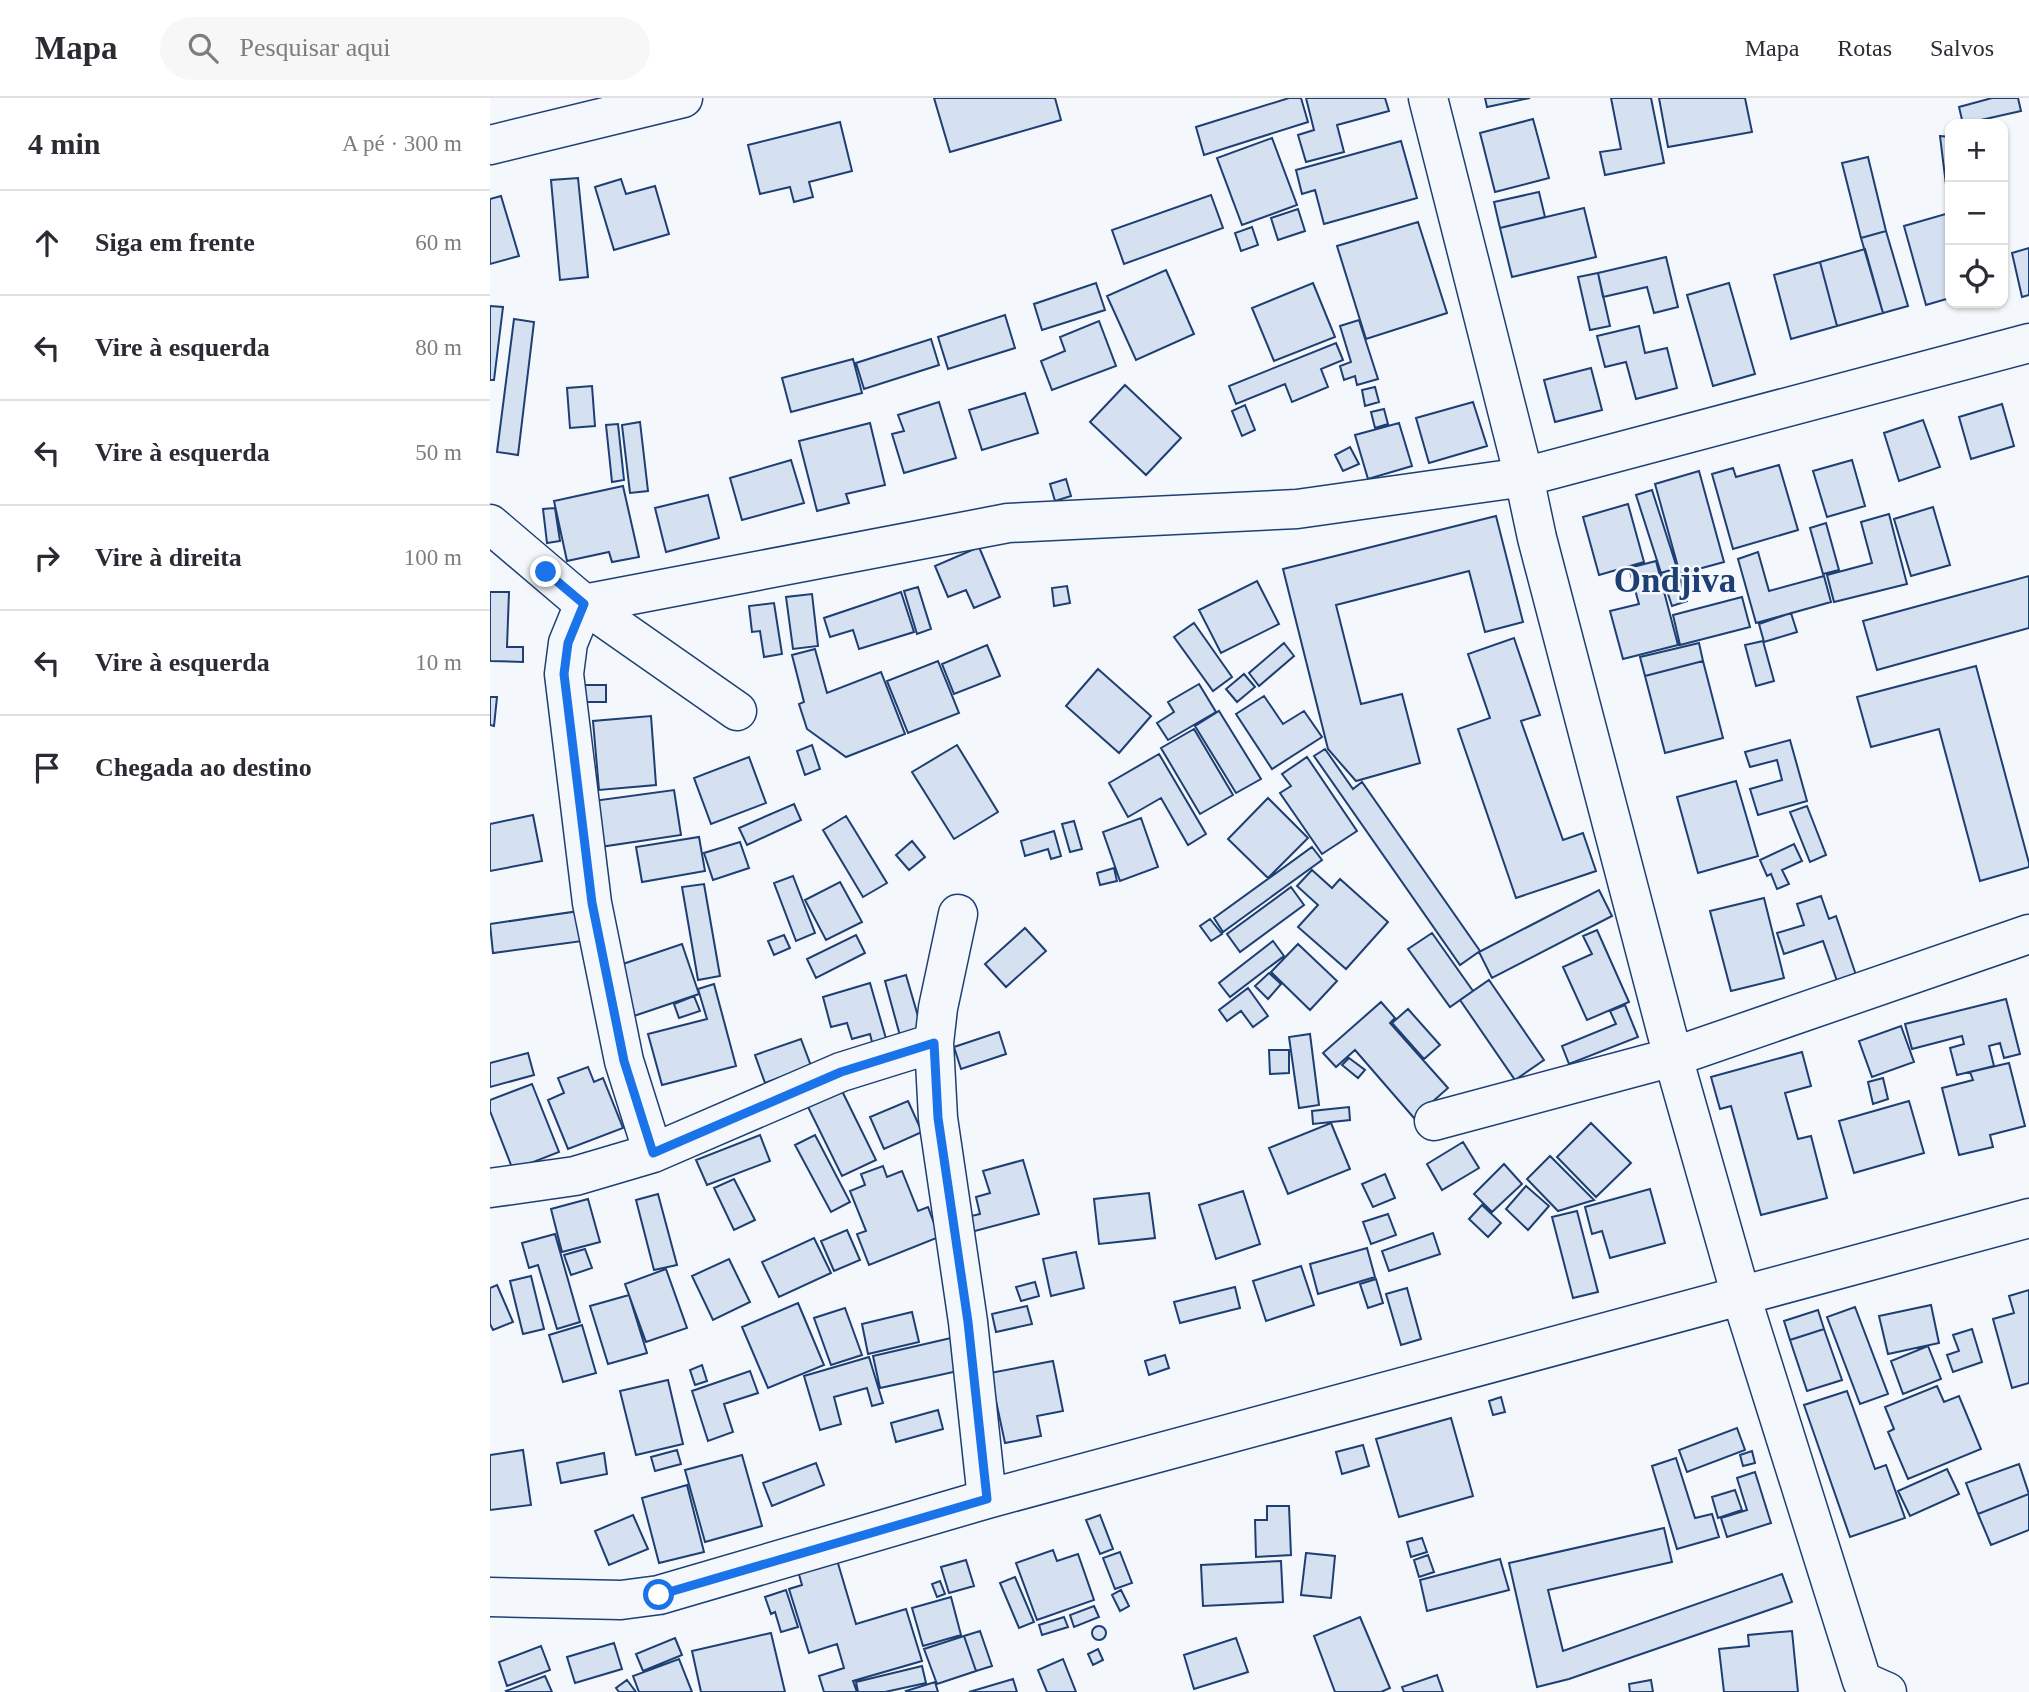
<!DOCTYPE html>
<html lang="pt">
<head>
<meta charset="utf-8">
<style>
	body { margin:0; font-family:"Times New Roman",serif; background:#f7f7f7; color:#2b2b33 }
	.controls { position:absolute; right:21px; top:21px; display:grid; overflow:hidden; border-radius:14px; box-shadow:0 2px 5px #0004 }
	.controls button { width:63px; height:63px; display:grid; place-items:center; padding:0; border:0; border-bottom:2px solid #e1e1e2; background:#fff; color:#2b2b33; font:35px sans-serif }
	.stop { position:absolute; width:21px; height:21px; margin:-16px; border:5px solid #1a73e8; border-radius:50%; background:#fff }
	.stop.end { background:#1a73e8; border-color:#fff; box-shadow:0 2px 7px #0008 }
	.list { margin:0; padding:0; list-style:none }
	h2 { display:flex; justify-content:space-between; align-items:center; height:91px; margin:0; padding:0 28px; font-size:30px }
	h2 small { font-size:23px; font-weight:400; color:#7c7c81 }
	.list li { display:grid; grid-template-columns:46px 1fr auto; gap:21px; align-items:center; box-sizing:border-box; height:105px; padding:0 28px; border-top:2px solid #e1e1e2 }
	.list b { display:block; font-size:26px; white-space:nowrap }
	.list em { font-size:23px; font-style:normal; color:#7c7c81 }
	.icon { flex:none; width:38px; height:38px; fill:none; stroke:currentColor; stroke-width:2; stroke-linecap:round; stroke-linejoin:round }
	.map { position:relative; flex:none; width:1539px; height:1594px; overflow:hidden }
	header { display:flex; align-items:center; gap:42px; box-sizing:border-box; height:98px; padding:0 35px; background:#fff; border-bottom:2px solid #e1e1e2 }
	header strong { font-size:33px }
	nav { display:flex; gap:38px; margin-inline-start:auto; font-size:24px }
	.search { width:490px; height:63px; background:#f7f7f7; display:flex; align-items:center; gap:18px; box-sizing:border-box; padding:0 24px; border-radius:38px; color:#7c7c81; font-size:26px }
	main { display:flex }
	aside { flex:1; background:#fff }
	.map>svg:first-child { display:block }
	.building { fill:#d5e0f0; stroke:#1d3f73; stroke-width:2 }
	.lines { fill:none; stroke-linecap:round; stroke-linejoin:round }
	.minor-casing { stroke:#1d3f73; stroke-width:41 }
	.minor { stroke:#f4f7fb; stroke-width:38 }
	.route { stroke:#1a73e8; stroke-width:9 }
	.labels { text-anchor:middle; stroke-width:5; stroke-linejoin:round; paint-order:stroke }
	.town-label { font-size:35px; font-weight:bold; fill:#1d3f73; stroke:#f4f7fb }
</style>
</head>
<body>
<header>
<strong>Mapa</strong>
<div class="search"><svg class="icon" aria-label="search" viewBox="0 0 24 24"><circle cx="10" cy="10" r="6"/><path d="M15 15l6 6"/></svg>Pesquisar aqui</div>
<nav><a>Mapa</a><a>Rotas</a><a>Salvos</a></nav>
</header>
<main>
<aside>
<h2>4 min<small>A pé · 300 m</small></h2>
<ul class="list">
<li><svg class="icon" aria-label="ahead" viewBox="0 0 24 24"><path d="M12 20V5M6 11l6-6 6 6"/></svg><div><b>Siga em frente</b></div><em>60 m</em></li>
<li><svg class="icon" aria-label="left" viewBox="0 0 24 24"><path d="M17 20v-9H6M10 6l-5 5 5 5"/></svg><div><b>Vire à esquerda</b></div><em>80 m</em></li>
<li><svg class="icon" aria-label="left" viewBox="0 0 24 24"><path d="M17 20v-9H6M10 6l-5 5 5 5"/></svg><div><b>Vire à esquerda</b></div><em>50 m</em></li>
<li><svg class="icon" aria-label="right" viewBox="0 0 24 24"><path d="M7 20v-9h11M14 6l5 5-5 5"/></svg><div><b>Vire à direita</b></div><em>100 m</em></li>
<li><svg class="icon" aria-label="left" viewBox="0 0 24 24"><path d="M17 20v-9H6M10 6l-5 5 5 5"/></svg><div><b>Vire à esquerda</b></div><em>10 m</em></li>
<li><svg class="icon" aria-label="arrive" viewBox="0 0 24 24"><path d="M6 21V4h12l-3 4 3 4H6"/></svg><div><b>Chegada ao destino</b></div></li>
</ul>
</aside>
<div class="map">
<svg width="1539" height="1594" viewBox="0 0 1539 1594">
	<rect width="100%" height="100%" fill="#f4f7fb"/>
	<path class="building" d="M444 0H565L571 22 460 54Z
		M799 0H811L818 24 714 57 706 29Z
		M816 0H895L899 13 847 27 854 54 816 64 808 37 824 32Z
		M995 0H1040L997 9Z
		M1121 0H1161L1174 65 1115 77 1110 54 1131 51Z
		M1169 0H1255L1262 34 1178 49Z
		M1502 0H1528L1531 13 1473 26 1469 9Z
		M1043 21 1059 80 1005 94 990 35Z
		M350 24 362 73 319 84 323 99 304 104 300 89 270 96 258 47Z
		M1450 38 1460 39V119Z
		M782 40 807 107 752 127 727 60Z
		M911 43 927 100 834 126 825 92 812 96 806 72Z
		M1378 59 1396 133 1371 140 1352 65Z
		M88 80 98 179 70 182 61 82Z
		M131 81 136 96 165 88 179 136 124 152 105 89Z
		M1049 94 1055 119 1010 130 1004 104Z
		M721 97 733 130 634 166 622 132Z
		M11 98 29 158 0 166V101Z
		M1094 110 1106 159 1022 179 1010 130Z
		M808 111 815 133 788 142 781 120Z
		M1459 115 1460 200 1436 207 1414 128Z
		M928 124 957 215 876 241 847 148Z
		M762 129 768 147 751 153 745 135Z
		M1396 133 1418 208 1393 215 1371 140Z
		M1539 150V197L1532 199 1522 155Z
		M1375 151 1393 215 1347 228 1330 164Z
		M1176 159 1188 209 1164 215 1157 189 1113 199 1108 175Z
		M1330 164 1347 228 1301 241 1284 177Z
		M676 172 704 236 646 262 617 198Z
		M1108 175 1120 228 1100 232 1088 179Z
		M606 185 615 212 552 232 544 206Z
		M823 185 845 239 784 263 762 210Z
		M1239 185 1265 276 1223 288 1197 197Z
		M0 208 13 209 4 282H0Z
		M515 217 525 250 458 271 448 239Z
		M24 221 44 224 28 357 7 354Z
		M869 222 888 281 867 287 865 278 854 282 850 268 861 264 850 228Z
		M609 223 626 268 562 292 551 263 575 253 570 239Z
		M1149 228 1155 255 1177 250 1187 290 1146 301 1136 264 1115 269 1107 238Z
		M441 241 449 267 374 291 366 265Z
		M846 245 853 262 831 271 838 289 802 304 795 286 746 306 739 288Z
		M363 261 372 295 301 314 292 280Z
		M1101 270 1112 312 1065 324 1054 282Z
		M635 287 691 340 656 377 600 324Z
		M102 288 105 328 80 330 77 290Z
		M885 289 889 304 875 308 872 292Z
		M535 295 548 335 492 352 479 312Z
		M449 304 466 360 414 375 402 336 414 333 408 317Z
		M983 304 997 348 939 365 926 320Z
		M1512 306 1524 348 1481 361 1469 319Z
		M755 307 765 332 752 338 742 313Z
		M894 311 898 326 885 330 881 314Z
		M1433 322 1450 369 1409 383 1394 335Z
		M150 324 158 393 140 395 132 327Z
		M380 325 395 387 356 396 359 405 327 413 309 343Z
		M909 325 922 368 878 381 865 337Z
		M128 326 134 382 122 384 116 327Z
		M860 349 869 366 853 373 845 357Z
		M301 362 314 405 252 422 240 380Z
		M1362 362 1375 408 1337 419 1323 373Z
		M1289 367 1308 432 1243 451 1222 376 1243 370 1246 379Z
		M1209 373 1234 464 1190 476 1165 386Z
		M576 381 581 398 565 403 560 386Z
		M133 388 149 459 122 464 119 454 77 463 64 403Z
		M1162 392 1187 470 1171 475 1146 397Z
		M218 397 229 440 176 454 165 410Z
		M1138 406 1154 464 1109 477 1093 419Z
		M1443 409 1460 467 1421 478 1404 421Z
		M65 410 70 443 57 445 53 411Z
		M1399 416 1417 486 1344 504 1337 477 1382 465 1371 424Z
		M1006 418 1033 524 995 534 979 473 846 507 871 606 912 596 930 665 866 683 838 651 793 471Z
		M1336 425 1349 472 1333 476 1320 430Z
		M489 449 510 499 484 510 476 492 458 499 445 468Z
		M1268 454 1279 493 1334 478 1341 504 1266 525 1248 461Z
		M1166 463 1188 547 1133 561 1120 513 1149 506 1139 470Z
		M1187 470 1197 503 1182 508 1171 475Z
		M1539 478V530L1387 572 1373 523Z
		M767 483 789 526 731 555 709 512Z
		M577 488 580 505 564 508 562 490Z
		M428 489 441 531 427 536 414 493Z
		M0 494H19L17 549H33V564L0 563Z
		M411 494 424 534 369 551 363 532 340 539 334 520Z
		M322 496 328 548 303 551 296 499Z
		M1252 499 1260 529 1190 547 1183 517Z
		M284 505 292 556 274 559 270 533 262 534 259 508Z
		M1301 515 1307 534 1274 544 1269 526Z
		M704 525 742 579 723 593 684 539Z
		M1024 540 1050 617 1031 623 1073 742 1093 735 1106 773 1026 800 968 631 1000 620 978 556Z
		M1273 543 1284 583 1266 588 1255 547Z
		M794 545 804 558 769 588 759 575Z
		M1209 545 1213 563 1155 578 1150 559Z
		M497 547 510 578 464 596 452 566Z
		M325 551 337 595 391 574 415 636 356 659 317 631 309 606 314 604 302 557Z
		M448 563 469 615 418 635 397 583Z
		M1213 563 1233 640 1175 655 1155 578Z
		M1486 568 1539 765V769L1490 783 1449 631 1381 649 1367 599Z
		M608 571 661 618 629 655 576 608Z
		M754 576 765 589 747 604 736 591Z
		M709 586 726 614 678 642 667 625 684 614 678 604Z
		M94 587H116V604H94Z
		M774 598 793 626 814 613 832 639 782 671 746 616Z
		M0 599H7L4 628 0 627Z
		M729 613 771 681 746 695 705 628Z
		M161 618 166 687 109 692 103 623Z
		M704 631 743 697 710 716 671 650Z
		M1300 642 1317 703 1268 717 1260 691 1292 682 1287 662 1260 669 1255 654Z
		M322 647 330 671 315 677 307 653Z
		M467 647 508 714 464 741 422 674Z
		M835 651 863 691 872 684 990 853 970 867 824 658Z
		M669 656 716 736 698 747 671 700 638 719 619 685Z
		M259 659 276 705 221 726 204 680Z
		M817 659 867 733 832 756 790 695 801 688 792 676Z
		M1246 683 1268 758 1208 775 1187 699Z
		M184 692 191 737 110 749 103 703Z
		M778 700 818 740 778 780 738 741Z
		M304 706 311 722 257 747 249 730Z
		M1317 708 1336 757 1320 764 1300 714Z
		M43 717 52 763 0 773V726Z
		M356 718 397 785 373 799 333 732Z
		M651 720 668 769 630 783 613 734Z
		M584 723 592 751 580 754 572 726Z
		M564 733 571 758 561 761 558 751 535 758 531 743Z
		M209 739 215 773 152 784 146 749Z
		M422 743 435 759 419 772 406 757Z
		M250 744 259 770 223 782 214 755Z
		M1304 746 1312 763 1292 772 1299 786 1287 791 1281 776 1277 778 1270 762Z
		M822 749 832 762 733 834 724 820Z
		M624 770 627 783 610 787 607 775Z
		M822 772 842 790 850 781 898 824 856 871 808 829 828 807 807 788Z
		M303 778 325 835 306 843 284 785Z
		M350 784 372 824 336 842 315 802Z
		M214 786 230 878 208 882 192 789Z
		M801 789 814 807 750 854 737 836Z
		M1109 792 1122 818 1002 880 989 854Z
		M1331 798 1339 821 1346 818 1366 877 1347 883 1333 843 1294 856 1287 835 1314 827 1307 806Z
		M1274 800 1294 880 1241 893 1220 813Z
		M96 812 100 842 3 855 0 826Z
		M720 821 732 836 721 843 710 828Z
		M535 830 556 853 516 889 495 866Z
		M1107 832 1139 904 1097 922 1073 869 1102 856 1093 838Z
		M942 835 983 893 960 909 918 851Z
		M294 837 300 850 284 857 278 843Z
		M366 837 375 855 326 880 317 861Z
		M783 843 794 858 740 899 729 885Z
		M192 846 209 896 141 919 124 869Z
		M808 846 847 883 820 912 781 874Z
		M779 875 791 886 778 901 765 888Z
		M416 877 434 939 412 945 395 883Z
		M999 882 1054 962 1025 982 970 902Z
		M380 885 397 944 383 948 380 936 362 941 357 925 341 929 333 899Z
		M224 886 246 968 172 987 158 936 217 921 208 891Z
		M758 890 778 918 763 929 751 913 737 923 729 912Z
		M204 898 210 913 189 920 184 906Z
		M1516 901 1530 956 1514 960 1510 945 1499 948 1504 968 1467 977 1460 950 1474 946 1472 938 1422 951 1415 926Z
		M891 904 905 920 900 925 958 990 924 1020 865 952 846 969 833 955Z
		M1135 907 1148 939 1079 966 1072 948 1126 926 1120 913Z
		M918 911 950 947 934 961 902 925Z
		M1411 928 1424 964 1382 979 1369 943Z
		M509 934 516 956 471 971 464 949Z
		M820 936 829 1007 809 1010 799 939Z
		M311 941 321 968 275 985 265 957Z
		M779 952H799V975L780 976Z
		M1312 954 1321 988 1295 995 1308 1041 1321 1038 1337 1100 1271 1117 1241 1008 1230 1011 1221 979Z
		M38 955 44 977 0 989V965Z
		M859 960 875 972 868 980 852 967Z
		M1519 965 1535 1028 1500 1037 1503 1049 1469 1057 1452 990 1483 982 1480 974Z
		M98 969 104 984 113 980 133 1030 78 1051 58 1002 74 995 68 980Z
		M1393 980 1398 1001 1383 1006 1378 984Z
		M42 986 69 1054 23 1072 0 1013V1002Z
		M352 993 386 1062 352 1078 318 1009Z
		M418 1003 432 1034 394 1051 380 1019Z
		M1419 1003 1434 1055 1364 1075 1349 1023Z
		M859 1009 860 1022 823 1026 822 1013Z
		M841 1025 860 1071 798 1096 779 1050Z
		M1101 1025 1141 1065 1106 1099 1067 1059Z
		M270 1037 280 1063 217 1087 206 1062Z
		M325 1037 360 1104 341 1114 305 1047Z
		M973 1044 989 1070 952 1092 937 1066Z
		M1060 1058 1104 1102 1068 1113 1037 1081Z
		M533 1062 549 1116 481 1134 477 1119 490 1116 486 1099 500 1095 493 1073Z
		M1014 1066 1032 1086 1002 1114 984 1096Z
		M393 1068 397 1079 412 1073 428 1113 438 1109 449 1139 379 1167 367 1136 376 1133 360 1093 375 1087 371 1076Z
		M895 1076 905 1100 883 1109 872 1086Z
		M244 1081 265 1122 244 1132 224 1090Z
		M1036 1088 1059 1108 1038 1132 1016 1111Z
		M1160 1091 1175 1145 1120 1160 1112 1133 1102 1136 1095 1109Z
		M753 1093 770 1146 726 1161 709 1107Z
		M659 1095 665 1140 609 1146 604 1101Z
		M168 1096 187 1167 164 1172 146 1102Z
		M98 1101 110 1144 72 1154 61 1111Z
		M992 1107 1011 1125 998 1139 979 1121Z
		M1087 1113 1108 1194 1083 1200 1062 1119Z
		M898 1116 906 1137 881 1146 873 1124Z
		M357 1132 370 1162 344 1173 331 1143Z
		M943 1135 950 1156 899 1173 892 1153Z
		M65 1136 90 1224 67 1231 48 1167 39 1170 32 1145Z
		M324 1140 341 1175 289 1199 272 1164Z
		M877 1150 885 1179 828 1196 820 1166Z
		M95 1151 102 1170 81 1177 74 1157Z
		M586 1154 594 1190 561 1198 553 1161Z
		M239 1161 260 1204 223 1222 202 1178Z
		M811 1168 824 1207 776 1223 763 1183Z
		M176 1171 197 1230 156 1244 135 1186Z
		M41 1178 54 1231 33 1236 20 1183Z
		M886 1181 893 1205 878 1210 870 1186Z
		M545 1184 549 1198 531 1203 526 1189Z
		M7 1187 23 1224 3 1232 0 1226V1190Z
		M745 1189 750 1210 690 1225 684 1204Z
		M917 1190 931 1241 911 1247 896 1196Z
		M1539 1192V1285L1522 1290 1503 1221 1524 1215 1519 1198Z
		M139 1197 157 1255 118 1266 100 1208Z
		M308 1205 334 1267 278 1290 252 1229Z
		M1441 1207 1449 1245 1398 1256 1389 1218Z
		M537 1208 542 1226 506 1234 502 1216Z
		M1365 1209 1398 1296 1370 1306 1337 1219Z
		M355 1210 372 1257 341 1267 324 1220Z
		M1328 1212 1334 1231 1300 1242 1294 1223Z
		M422 1214 429 1244 378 1256 372 1226Z
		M92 1227 106 1275 73 1284 59 1237Z
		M1334 1231 1352 1282 1317 1293 1300 1242Z
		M1482 1231 1492 1264 1463 1274 1457 1257 1469 1253 1463 1237Z
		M461 1240 468 1273 390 1290 383 1258Z
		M1438 1248 1451 1281 1413 1296 1401 1263Z
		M675 1257 679 1270 659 1277 655 1263Z
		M379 1259 393 1305 382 1308 377 1290 344 1299 351 1326 330 1332 314 1278Z
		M563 1263 573 1313 547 1318 551 1338 515 1345 500 1275Z
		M212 1267 217 1283 205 1287 200 1272Z
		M260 1273 268 1295 234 1306 243 1334 218 1343 202 1293Z
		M178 1282 193 1346 146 1357 130 1293Z
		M1447 1288 1454 1304 1469 1298 1491 1351 1418 1381 1398 1334 1404 1331 1395 1309Z
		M1357 1293 1385 1371 1396 1367 1415 1420 1360 1439 1314 1307Z
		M1011 1299 1015 1314 1003 1317 999 1303Z
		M448 1312 453 1331 406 1344 401 1325Z
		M961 1320 983 1398 909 1419 886 1341Z
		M1247 1330 1255 1352 1197 1374 1189 1352Z
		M873 1347 879 1368 852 1376 846 1354Z
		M33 1352 41 1407 0 1412V1357Z
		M187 1352 191 1366 165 1373 161 1359Z
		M1262 1353 1265 1365 1253 1368 1250 1357Z
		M114 1355 117 1376 71 1385 67 1365Z
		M252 1357 272 1428 215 1444 195 1372Z
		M1186 1360 1205 1420 1222 1416 1229 1439 1187 1451 1162 1368Z
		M326 1365 334 1387 282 1408 273 1385Z
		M1529 1366 1539 1396 1488 1416 1476 1385Z
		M1457 1371 1469 1396 1420 1418 1408 1393Z
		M1265 1374 1281 1425 1237 1439 1231 1420 1257 1412 1247 1380Z
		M197 1387 214 1454 169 1465 152 1400Z
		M1245 1392 1252 1412 1228 1420 1222 1399Z
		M1539 1396V1432L1501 1447 1488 1416Z
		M777 1408H799L801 1457 766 1459 765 1422H777Z
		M143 1417 158 1451 119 1467 105 1433Z
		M610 1417 623 1451 610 1456 596 1422Z
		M1174 1430 1182 1464 1058 1492 1073 1553 1292 1476 1302 1504 1079 1581 1047 1589 1019 1465Z
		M932 1440 937 1454 921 1459 917 1444Z
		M563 1452 567 1463 588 1456 604 1502 547 1522 526 1465Z
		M630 1454 642 1485 625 1491 613 1460Z
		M816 1455 845 1458 841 1500 811 1497Z
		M938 1457 944 1474 929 1479 924 1462Z
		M1010 1461 1019 1492 937 1513 930 1482Z
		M347 1462 366 1526 416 1511 432 1563 363 1583 367 1594H334L329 1578 354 1570 347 1546 319 1555 299 1491 312 1487 308 1473Z
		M476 1462 484 1488 459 1495 451 1469Z
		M791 1463 793 1504 713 1508 711 1467Z
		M525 1479 544 1524 529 1530 510 1485Z
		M450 1483 455 1496 447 1499 442 1486Z
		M296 1492 308 1529 291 1534 285 1514 281 1516 275 1499Z
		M631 1492 639 1508 630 1513 622 1497Z
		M461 1499 471 1537 433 1548 422 1510Z
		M604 1508 609 1519 584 1529 580 1517Z
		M574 1519 578 1529 552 1537 549 1527Z
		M870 1519 900 1590 891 1594H845L824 1538Z
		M602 1535a7 7 0 1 1 14 0a7 7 0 1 1-14 0Z
		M490 1533 502 1568 486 1573 474 1538Z
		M1302 1533 1308 1594H1234L1229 1551 1259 1548 1258 1537Z
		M281 1535 295 1594H211L202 1553Z
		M474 1538 486 1573 447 1586 434 1551Z
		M185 1540 192 1557 153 1573 146 1556Z
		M746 1540 758 1574 704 1591 694 1557Z
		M124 1545 132 1571 85 1585 77 1559Z
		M51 1548 60 1572 17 1588 9 1564Z
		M608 1551 613 1562 603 1567 598 1556Z
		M189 1561 202 1594H149L143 1578Z
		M573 1561 586 1594H557L548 1572Z
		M432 1568 436 1585 395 1594H368L366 1584Z
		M947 1577 953 1594H914L912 1589Z
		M55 1578 62 1594H17L16 1593Z
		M523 1581 527 1594H479Z
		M137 1582 146 1594H129L126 1590Z
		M1161 1582 1163 1594H1140L1139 1586Z
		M445 1584 448 1594H417L416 1593Z"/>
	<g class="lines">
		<defs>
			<path id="minor" d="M938 0 1034 379 1047 440 1183 959 1251 1198 1372 1583 1397 1594
				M0 47 193 0
				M0 426 94 506 518 425 807 411 1034 379 1539 245
				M468 816 448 910 444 945 448 1020 478 1224 497 1401
				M944 1023 1183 959 1539 836
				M163 1055 134 963 102 805 74 576 78 545 94 506 247 613
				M0 1090 85 1078 163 1055 351 974 444 945
				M0 1499 131 1502 169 1497 497 1401 1539 1120"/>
		</defs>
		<use href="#minor" class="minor-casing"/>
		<use href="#minor" class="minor"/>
	</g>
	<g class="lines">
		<path class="route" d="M56 474 94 506 78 545 74 576 102 805 134 963 163 1055 351 974 444 945 448 1020 478 1224 497 1401 169 1497"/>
	</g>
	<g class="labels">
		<g class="town-label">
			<text x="1185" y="494">Ondjiva</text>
		</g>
	</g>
</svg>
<div class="controls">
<button>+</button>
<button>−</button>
<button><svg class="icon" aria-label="locate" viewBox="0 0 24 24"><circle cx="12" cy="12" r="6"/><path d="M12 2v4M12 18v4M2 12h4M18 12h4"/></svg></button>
</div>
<div class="stop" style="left:169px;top:1497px"></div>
<div class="stop end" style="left:56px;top:474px"></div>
</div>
</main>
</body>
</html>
